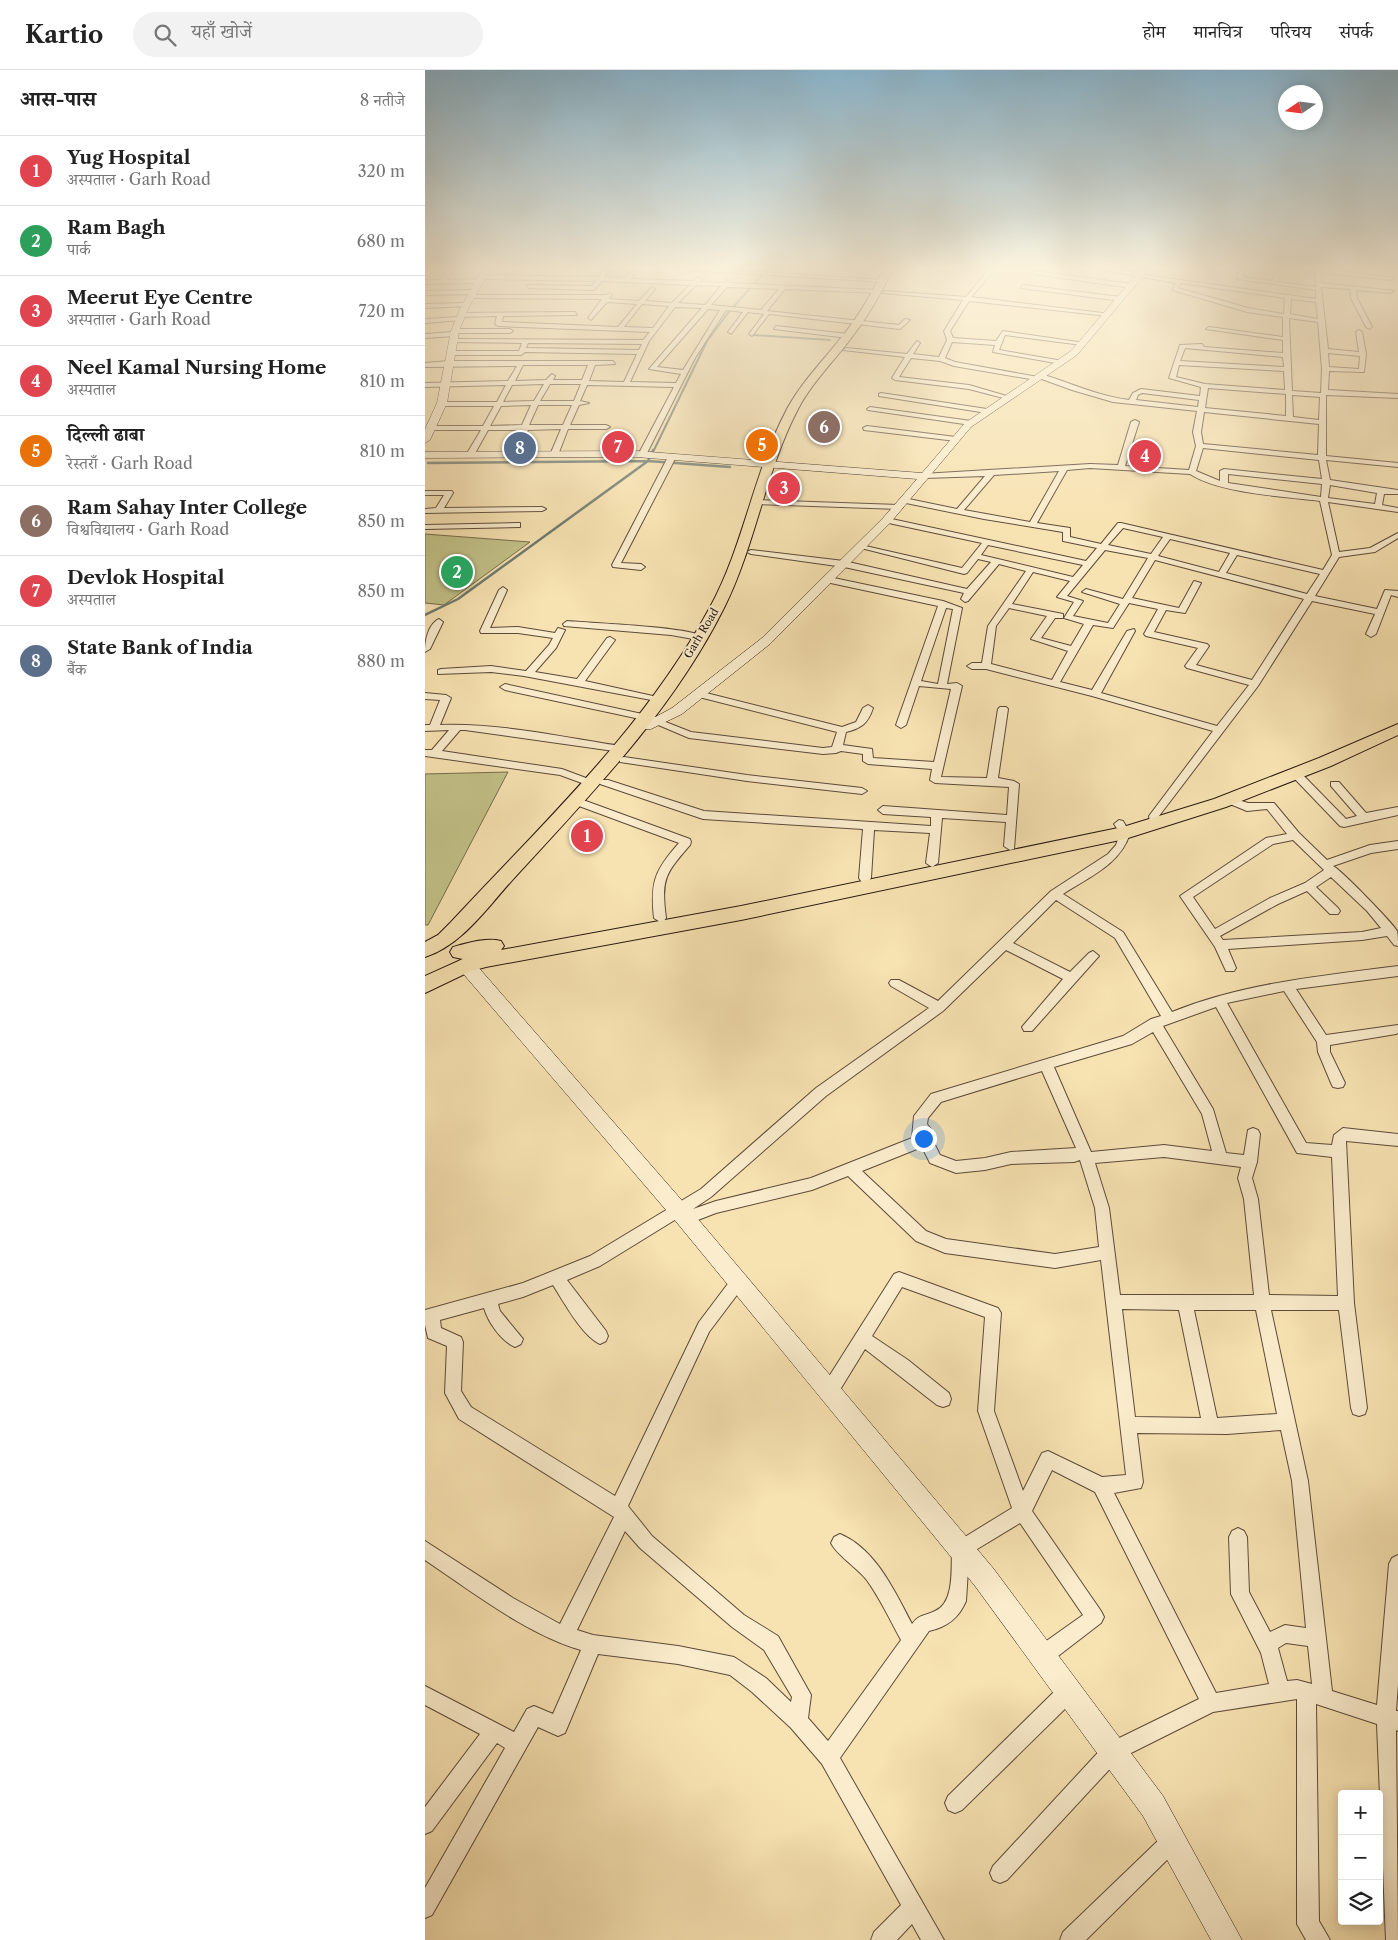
<!DOCTYPE html>
<html lang="hi">
<head>
<meta charset="utf-8">
<style>
	body { margin:0; font-family:"Libre Caslon Text","Noto Serif Devanagari",serif; background:#f2f2f2; color:#222 }
	.controls { position:absolute; right:15px; bottom:15px; display:grid; overflow:hidden; border-radius:5px; box-shadow:0 2px 12px #0003 }
	.controls button { width:45px; height:45px; display:grid; place-items:center; padding:0; border:0; border-bottom:1px solid #e0e0e0; background:#fff; color:#222; font:25px sans-serif }
	.compass { position:absolute; left:853px; top:15px; width:45px; height:45px; border-radius:50%; background:#fff; box-shadow:0 2px 12px #0003; rotate:257deg }
	.you { position:absolute; left:498px; top:1068px; width:18px; height:18px; margin:-12px; border:4px solid #fff; border-radius:50%; background:#1a73e8; box-shadow:0 0 0 8px #1a73e833 }
	.badge { display:grid; place-items:center; width:32px; height:32px; border-radius:50%; background:#7c3aed; color:#fff; font-size:16px; font-weight:700 }
	.pin { position:absolute; translate:-50% -50%; border:2px solid #fff; box-shadow:0 1px 5px #0006 }
	.list { margin:0; padding:0; list-style:none }
	h2 { display:flex; justify-content:space-between; align-items:center; height:65px; margin:0; padding:0 20px; font-size:21px }
	h2 small { font-size:16px; font-weight:400; color:#767676 }
	.list li { display:grid; grid-template-columns:32px 1fr auto; gap:15px; align-items:center; box-sizing:border-box; height:70px; padding:0 20px; border-top:1px solid #e0e0e0 }
	.list b { display:block; font-size:19px; white-space:nowrap }
	.list p { margin:0; font-size:16px; white-space:nowrap; color:#767676 }
	.list em { font-size:16px; font-style:normal; color:#767676 }
	.icon { flex:none; width:28px; height:28px; fill:none; stroke:currentColor; stroke-width:2; stroke-linecap:round; stroke-linejoin:round }
	.map { position:relative; flex:none; width:973px; height:1870px; overflow:hidden }
	header { display:flex; align-items:center; gap:30px; box-sizing:border-box; height:70px; padding:0 25px; background:#fff; border-bottom:1px solid #e0e0e0 }
	header strong { font-size:24px }
	nav { display:flex; gap:28px; margin-inline-start:auto; font-size:18px }
	.search { width:350px; height:45px; background:#f2f2f2; display:flex; align-items:center; gap:12px; box-sizing:border-box; padding:0 18px; border-radius:28px; color:#767676; font-size:19px }
	main { display:flex }
	aside { flex:1; background:#fff }
	.map>svg:first-child { display:block }
	.green { fill:#c2c288; stroke:#766d4d }
	.lines { fill:none; stroke-linecap:round; stroke-linejoin:round }
	.stream-far1 { stroke:#6f7b71; stroke-width:2 }
	.stream { stroke:#6f7b71; stroke-width:2.5 }
	.street-casing { stroke:#5c4a3a; stroke-width:2 }
	.secondary-casing { stroke:#291812; stroke-width:1 }
	.primary-casing { stroke:#291812; stroke-width:2 }
	.street { fill:#faeccc; fill-rule:evenodd }
	.secondary { fill:#faeccc; fill-rule:evenodd }
	.primary { fill:#f7e2b1; fill-rule:evenodd }
	.labels { text-anchor:middle; stroke-width:4; stroke-linejoin:round; paint-order:stroke }
	.far-street-label { font-size:11px; fill:#291812; stroke:#faeccc }
</style>
</head>
<body>
<header>
<strong>Kartio</strong>
<div class="search"><svg class="icon" aria-label="search" viewBox="0 0 24 24"><circle cx="10" cy="10" r="6"/><path d="M15 15l6 6"/></svg>यहाँ खोजें</div>
<nav><a>होम</a><a>मानचित्र</a><a>परिचय</a><a>संपर्क</a></nav>
</header>
<main>
<aside>
<h2>आस-पास<small>8 नतीजे</small></h2>
<ul class="list">
<li><span class="badge" style="background:#e0444e">1</span><div><b>Yug Hospital</b><p>अस्पताल · Garh Road</p></div><em>320 m</em></li>
<li><span class="badge" style="background:#2e9e5b">2</span><div><b>Ram Bagh</b><p>पार्क</p></div><em>680 m</em></li>
<li><span class="badge" style="background:#e0444e">3</span><div><b>Meerut Eye Centre</b><p>अस्पताल · Garh Road</p></div><em>720 m</em></li>
<li><span class="badge" style="background:#e0444e">4</span><div><b>Neel Kamal Nursing Home</b><p>अस्पताल</p></div><em>810 m</em></li>
<li><span class="badge" style="background:#e8710a">5</span><div><b>दिल्ली ढाबा</b><p>रेस्तराँ · Garh Road</p></div><em>810 m</em></li>
<li><span class="badge" style="background:#8d6e63">6</span><div><b>Ram Sahay Inter College</b><p>विश्वविद्यालय · Garh Road</p></div><em>850 m</em></li>
<li><span class="badge" style="background:#e0444e">7</span><div><b>Devlok Hospital</b><p>अस्पताल</p></div><em>850 m</em></li>
<li><span class="badge" style="background:#5c6f8a">8</span><div><b>State Bank of India</b><p>बैंक</p></div><em>880 m</em></li>
</ul>
</aside>
<div class="map">
<svg width="973" height="1870" viewBox="0 0 973 1870">
	<rect width="100%" height="100%" fill="#f7e2b1"/>
	<filter id="stains"><feTurbulence type="fractalNoise" baseFrequency=".004" numOctaves="4"/><feColorMatrix values="0 0 0 0 .2 0 0 0 0 .09 0 0 0 0 .02 0 0 0 .5 -.17"/></filter>
	<radialGradient id="worn" r=".72"><stop offset=".6" stop-color="#630" stop-opacity="0"/><stop offset="1" stop-color="#630" stop-opacity=".3"/></radialGradient>
	<path class="green" d="M0 464 105 472 19 535 0 533Z
		M83 702 3 855H0V704Z"/>
	<g class="lines">
		<path class="stream-far1" d="M328 265 405 270
			M228 382 282 271 303 243 343 198"/>
		<path class="stream" d="M3 393 223 391 305 397
			M0 545 33 529 223 391 228 380"/>
		<defs>
			<path id="street" d="M23 198H29L22 210 54 209 57 211 54 213 0 214V210H16Z
				M180 198H186L179 207 200 208 210 198H216L206 209 268 211 274 207 277 209 274 212 299 213 303 210 305 213 452 220 454 223 360 219 342 241 474 255 480 249 485 250 475 259 344 244 327 266 324 264 339 244 323 242 306 264 303 262 318 242 301 240 270 288 221 385 217 387 213 385 249 317 162 315 155 331 164 333 154 335 145 355H181L185 357 181 359H143L133 385 129 387 125 385 136 359 103 360 92 384 88 386 84 384 95 360H63L49 385 45 387 41 385 56 360H2L1 358 5 356H58L69 336H16L13 334 16 332H72L81 315 0 317V313L83 311 92 296 0 297V293L24 291H188L190 294 170 295 164 311 199 312 212 284 100 282 96 285H26L23 283 26 281H94L97 273 26 272 28 269 218 270 225 262 73 256 70 254 72 246 36 247 33 245 36 243 150 242 152 245 78 246 77 252 193 257 212 234 182 232 166 250 163 248 177 229 46 228 44 225H181L184 223 187 225 184 229 214 231 227 217 230 219 220 231 247 233 265 215 177 211 169 220 104 218 102 215 167 216 171 211 57 209 54 207 57 205 174 207ZM271 215 296 216 280 235 253 233ZM302 217 354 219 336 240 286 235ZM217 234 244 236 228 258 199 257ZM250 237 277 238 224 299 256 304 251 313 205 312 224 271ZM283 239 295 240 258 300 232 297ZM103 273 217 274 214 280 101 278ZM98 295H163L157 310H128L130 306 127 304 121 310 90 311ZM119 314 109 331 78 332 87 315ZM125 314H156L149 331H115ZM106 335 97 355 65 356 76 336ZM113 335H147L138 355H104Z
				M229 198H268L461 210 458 212Z
				M565 198H571L546 227 686 244 683 246 544 231 525 261 528 268 571 271 578 261 660 273 657 275 580 265 574 280 638 291 636 294 568 282 570 275 527 272 520 288 530 292 613 307 616 304C646 313 673 326 704 330L708 323 716 319 775 326 776 317 744 308 755 275 777 274 779 277 858 283V270L781 259 784 257 858 267V247L822 242 748 220 751 213 668 198 717 202 719 205 891 229V220L812 209 814 198H820L817 207 847 211 852 198H858L852 212 891 217 890 202 865 198H896L969 208 966 210 896 203V213L969 221 966 223 931 220 932 228 947 257 944 259 941 257 926 228 925 219 896 217 903 279 934 282 931 262 934 260 937 262 941 284 939 302 904 301 903 320 973 324V328L901 325V386L973 393V397L901 390 905 410 973 420V424H959L957 435 973 438V442L903 432 914 482 945 478 973 463V468L950 482 914 487 890 526 952 539 960 520 973 521V527L966 525 951 564 946 567 941 564 950 544 887 531 833 616 734 746V758H726L724 746 788 661 667 626 561 599H547L542 596 547 593H557L563 556 601 501 574 494 543 531 540 532 536 529 539 523 419 497 326 484 322 482 326 480 419 491 542 519 566 492 553 489 542 503 539 504 432 477 436 475 537 498 557 473 459 452V448H462L661 491 672 478 638 471V462L559 449 476 432 475 430 479 428 532 439 560 406 500 408H497V404L665 394 693 395 706 352 710 350 714 352 700 396 764 400 771 376 768 362 772 341 688 332 647 320 614 308 611 310 529 296 515 291 486 288 474 307 544 315 585 327 582 329 544 319 470 310 467 308 480 287 418 280 421 278 482 284 492 271 495 273 488 284 514 287 522 270 519 261 538 230 457 223 460 221 541 227ZM756 213 860 228 859 244 823 238 753 218ZM866 229 891 232 893 249 865 244ZM864 248 893 252 897 299 896 323 867 321ZM760 278 858 287 859 297 755 291ZM903 283 935 286 934 299 904 297ZM754 295 859 301 860 320 780 314 751 307ZM783 318 861 324V346L780 338ZM717 323 774 330 773 337 711 330 713 325ZM867 325 895 327 894 350 868 347ZM779 342 894 354 893 385 778 374 776 362ZM778 378 894 390 897 409 799 399 795 401V411L771 401ZM665 398 765 404C796 424 858 426 895 431L907 485 898 500 696 453H693L676 474 645 467V458L612 453 642 400ZM634 401 605 452 539 440 569 405ZM803 404 897 414 896 427 803 413ZM905 415 952 423 950 434 903 428ZM698 458 738 467 726 484 683 475ZM745 469 805 483 794 502 733 486ZM563 475 658 495 648 507 556 485ZM680 480 723 488 698 529 661 519 657 522 695 534 683 553 648 546 658 531 642 526ZM812 485 895 504 882 524 801 503ZM730 490 879 529 827 610 771 595 784 576 782 574 729 562 741 540 760 543 776 513 769 511 754 538 707 528ZM608 502 645 511 632 527 649 532 639 548 659 554 646 576 616 568 630 548H638V544L587 534ZM704 533 733 539 719 564 721 566 773 578 760 596 762 598 824 615 792 656 676 623 710 561 709 559 702 561 667 620 635 612 668 555 688 558ZM584 538 622 546 606 569 643 581 627 610 566 594 571 556Z
				M610 201 707 214 710 216 707 218 608 204Z
				M598 215 696 227 699 229 696 231 596 218Z
				M0 221 48 220 51 222 48 224 0 225Z
				M41 233 43 236 0 238V234Z
				M34 247 36 250 0 253V249Z
				M351 256 423 264 426 266 423 268 349 259Z
				M30 259H85L88 261 85 263H31L29 266 0 268V264L28 262Z
				M456 323 562 339 565 341 562 343 454 326V324Z
				M445 337 546 351 550 353 546 355 443 340 442 339Z
				M442 356 531 367 535 369 531 371 439 360 438 358Z
				M244 385 251 387 196 493 216 494 220 497 216 500 188 497 187 495Z
				M0 421H27L28 423 19 438 117 437 121 439 117 441 0 443V439L11 438 19 425H0Z
				M328 430 474 435 478 437 474 439 331 434 327 432Z
				M92 453H95V457L0 459V455Z
				M404 507 518 531 537 538 522 614 532 613 537 616 516 707 562 708 573 639 575 637H581L583 639 573 708 589 711 594 714 589 779 585 780 579 776 581 752 517 748 513 793 507 797 501 793 505 763 449 760 446 808 444 811H436L434 808 438 759 278 749 175 714 174 712 175 710H183L279 741 506 756V747L458 744 453 740 458 736 582 745 584 717 510 713 505 710 507 699 443 694 438 691V684L416 681 411 683 398 684 264 668 231 654 229 652 80 620 75 617 80 614 231 647 233 649 266 662 398 678 407 677 412 662 270 626 268 624 273 621 417 657 431 652 438 638 443 635 448 638C443 653 437 658 421 662L418 675 447 679 448 688 509 692 526 619 494 616 481 655 476 658 471 655 513 536 401 512V508ZM521 538 528 539 513 614 496 611Z
				M78 517 82 520 65 558 93 557 130 563 133 558 140 560 131 578 110 602 152 609 182 568 185 567 190 570 160 611 237 628V632L99 606 66 602 13 604V600L16 599 66 596 101 601 124 575 128 568 93 563H56L55 561 74 520Z
				M14 549 18 552 5 579 0 582C0 571 3 554 14 549Z
				M142 551C165 553 266 557 279 567L274 570 246 565 139 556 138 554Z
				M0 623 21 625 26 628 15 655C75 653 137 667 196 676L201 679 196 682 40 660H35L17 681 137 699 169 711V715L165 716 135 705 0 686V680H7L24 660 0 661V655H5L15 630 0 629Z
				M199 687 322 705 437 718 442 721 437 724 322 711 195 692V688Z
				M871 701 875 702 921 749 932 746 906 716V712H914L941 743 973 737V745L919 757 915 756 867 706V702Z
				M804 727 823 733H849L874 763 902 790 945 775 973 771V779L946 783 908 796C915 799 968 853 972 861 973 865 973 871 973 876L969 875 962 866 937 870 803 879 811 898 809 901H801L790 877 755 826 841 768 862 764 842 739 822 741 800 732 799 730ZM868 770 899 800 880 813 845 828 790 859 768 827 848 774ZM906 807 942 841 956 858 937 862 798 870 795 866 853 834 882 821 905 844H913L915 841 913 838 891 817Z
				M158 730 265 769 266 772 265 775C240 804 236 809 241 848L239 851 235 852 229 848C225 812 230 800 254 773L154 736V732Z
				M694 750 698 751 705 763C696 794 664 807 638 824L698 862 747 942C818 913 897 906 973 896V906L871 919 901 965 973 955V963L971 964 905 975V982L920 1013 918 1017 913 1018 908 1017 906 1013 893 982 892 972 859 921 802 933 881 1073 907 1075 909 1065 918 1058 973 1064V1076L921 1071 929 1233 942 1338 940 1344 934 1346 928 1344 926 1338 914 1240H846L883 1411 907 1621 952 1635 964 1494 967 1488 973 1485V1614L971 1641H973V1661L971 1660 973 1870H961L952 1654 891 1634 894 1851 905 1870H881L872 1854V1629L788 1642 694 1689 582 1810 575 1813 568 1810 565 1803 568 1796 680 1675 774 1629 670 1422 627 1400 607 1441 676 1541 679 1547 676 1553 624 1593 617 1595 610 1593 608 1586 610 1579 658 1545 595 1453 544 1484 541 1531C534 1548 522 1557 504 1561L415 1688 519 1870H496L487 1854 472 1870H446L449 1862 476 1835 397 1694 366 1658 327 1622 305 1605 253 1594 173 1584 140 1663 133 1666 113 1657 7 1845 0 1848V1818L80 1678 72 1673 7 1761 0 1764V1737L55 1664 0 1635V1616L89 1662 102 1639 109 1636 128 1644 156 1580C103 1565 46 1521 0 1490V1471L88 1528 135 1554 189 1447 34 1349 20 1323 22 1276 3 1268 0 1255V1240L98 1213 165 1186 276 1119 391 1018 504 938 466 916 464 913 466 910H474L513 931 626 821 683 784 691 775 695 763 689 754ZM631 830 690 868 736 946 726 949 698 966 506 1024 489 1046 487 1068 386 1108 291 1131 268 1139 286 1127 401 1026 518 941 581 880 638 909 597 957 599 961H607L674 886 668 881 664 883 645 902 588 873ZM791 937 872 1083 907 1087 913 1226 844 1225 833 1129 827 1108 832 1092 835 1064 833 1060 828 1058 823 1060 819 1085 801 1083 788 1039 738 956ZM728 962 777 1044 787 1081 739 1075 666 1082 629 997 707 974ZM617 1001 651 1078 586 1082 560 1088 531 1091 515 1085 508 1071 509 1063 502 1054 503 1048 516 1032ZM497 1077 505 1093 531 1103 560 1100 586 1094 649 1092 655 1090 670 1138 674 1177 630 1184 521 1169 501 1161 437 1101ZM739 1087 816 1097 813 1108 819 1129 829 1225H695L684 1138 670 1093ZM423 1106 491 1171 520 1183 630 1198 676 1190 701 1405 677 1407 623 1381 617 1383 598 1421 569 1341 576 1243 573 1238 474 1202 469 1204 398 1316 396 1322 398 1328 404 1330 410 1328 440 1279 512 1335 518 1337 524 1335 526 1329 524 1323 483 1290 447 1266 477 1217 560 1247 553 1341 587 1438 530 1473 527 1479C526 1497 530 1533 510 1541 500 1546 494 1544 487 1554 470 1522 451 1479 415 1464L409 1467 406 1473C411 1484 432 1498 441 1509 455 1528 465 1550 476 1570L403 1671 383 1648 386 1625 353 1566 319 1545 227 1466 203 1436 284 1262 318 1217 321 1212 318 1207 313 1205 308 1207 274 1252 190 1426 46 1337 36 1321 38 1272 36 1267 16 1258 15 1250 59 1238C63 1252 76 1271 90 1277L96 1274 98 1269 75 1241 73 1234 98 1227 128 1215C138 1231 158 1267 175 1274L181 1271 183 1266 181 1261 142 1210 175 1196 253 1148 255 1153 260 1155 291 1143 387 1120ZM697 1239 754 1240 776 1348 710 1347ZM769 1240H831L852 1344 792 1348ZM856 1360 867 1411 881 1558 860 1555 845 1562 824 1522 822 1467 819 1461 813 1458 807 1461 804 1467 806 1524 836 1583 844 1614 791 1623 689 1423 716 1418 718 1412 712 1363 802 1364ZM200 1461 215 1478 307 1557 339 1580 367 1627 366 1632 341 1608 309 1587 253 1576 168 1565 152 1560ZM861 1573 883 1576 887 1614 872 1610 862 1611 853 1578Z
				M643 1613 650 1615 652 1622 650 1629 537 1740 530 1743 523 1740 520 1733 523 1726 636 1615Z
				M747 1761 754 1764 757 1771 754 1778 661 1870H635L638 1862 740 1764Z"/>
			<path id="secondary" d="M58 198H66L43 239 34 261 22 333 5 370 0 373V359L12 333 26 261 35 239Z
				M717 198H725L652 285 546 357 466 452 345 574 257 644 226 659H216L209 655 211 652 223 651 247 638 337 568 458 448 492 409 211 387 0 388V382L211 381 497 403 540 353 646 281Z
				M41 889 47 890 267 1142 568 1498 738 1726 817 1870H786L718 1746 550 1516 253 1154 35 900 33 895 35 890Z"/>
			<path id="primary" d="M459 198H468C456 224 442 248 424 271 407 293 386 314 373 339 340 402 331 474 299 538 248 640 167 723 91 806 64 835 38 875 0 887V872L13 865 26 852C118 753 219 659 284 539 319 476 328 403 362 339 376 313 397 292 415 269 433 248 447 223 459 198Z
				M973 654V665L906 696 801 737 700 769 316 850 61 897 46 901 0 923V906L38 889 28 887 25 882 28 877C42 873 62 867 76 871L79 876 76 880 316 836 698 757 789 729 894 688Z"/>
		</defs>
		<use href="#street" class="street-casing"/>
		<use href="#secondary" class="secondary-casing"/>
		<use href="#primary" class="primary-casing"/>
		<use href="#street" class="street"/>
		<use href="#secondary" class="secondary"/>
		<use href="#primary" class="primary"/>
	</g>
	<linearGradient id="sky" x2="0" y2="1"><stop stop-color="#8ab8d2"/><stop offset="0.43" stop-color="#fbf2dc"/><stop offset="1" stop-color="#fbf2dc" stop-opacity="0"/></linearGradient>
	<rect width="973" height="460" fill="url(#sky)"/>
	<g class="labels">
		<g class="far-street-label">
			<text transform="translate(276 563) rotate(-59)" y="4">Garh Road</text>
		</g>
	</g>
	<rect width="100%" height="100%" filter="url(#stains)"/>
	<rect width="100%" height="100%" fill="url(#worn)"/>
</svg>
<div class="controls">
<button>+</button>
<button>−</button>
<button><svg class="icon" aria-label="layers" viewBox="0 0 24 24"><path d="M12 4l9 5-9 5-9-5zM3 14l9 5 9-5"/></svg></button>
</div>
<svg class="compass" viewBox="-18 -18 36 36"><path d="M0-13l5 13h-10z" fill="#e53935"/><path d="M0 13l5-13h-10z" fill="#767676"/></svg>
<div class="you"></div>
<div class="pin badge" style="left:162px;top:766px;background:#e0444e">1</div>
<div class="pin badge" style="left:32px;top:502px;background:#2e9e5b">2</div>
<div class="pin badge" style="left:359px;top:418px;background:#e0444e">3</div>
<div class="pin badge" style="left:720px;top:386px;background:#e0444e">4</div>
<div class="pin badge" style="left:337px;top:375px;background:#e8710a">5</div>
<div class="pin badge" style="left:399px;top:357px;background:#8d6e63">6</div>
<div class="pin badge" style="left:193px;top:377px;background:#e0444e">7</div>
<div class="pin badge" style="left:95px;top:378px;background:#5c6f8a">8</div>
</div>
</main>
</body>
</html>
